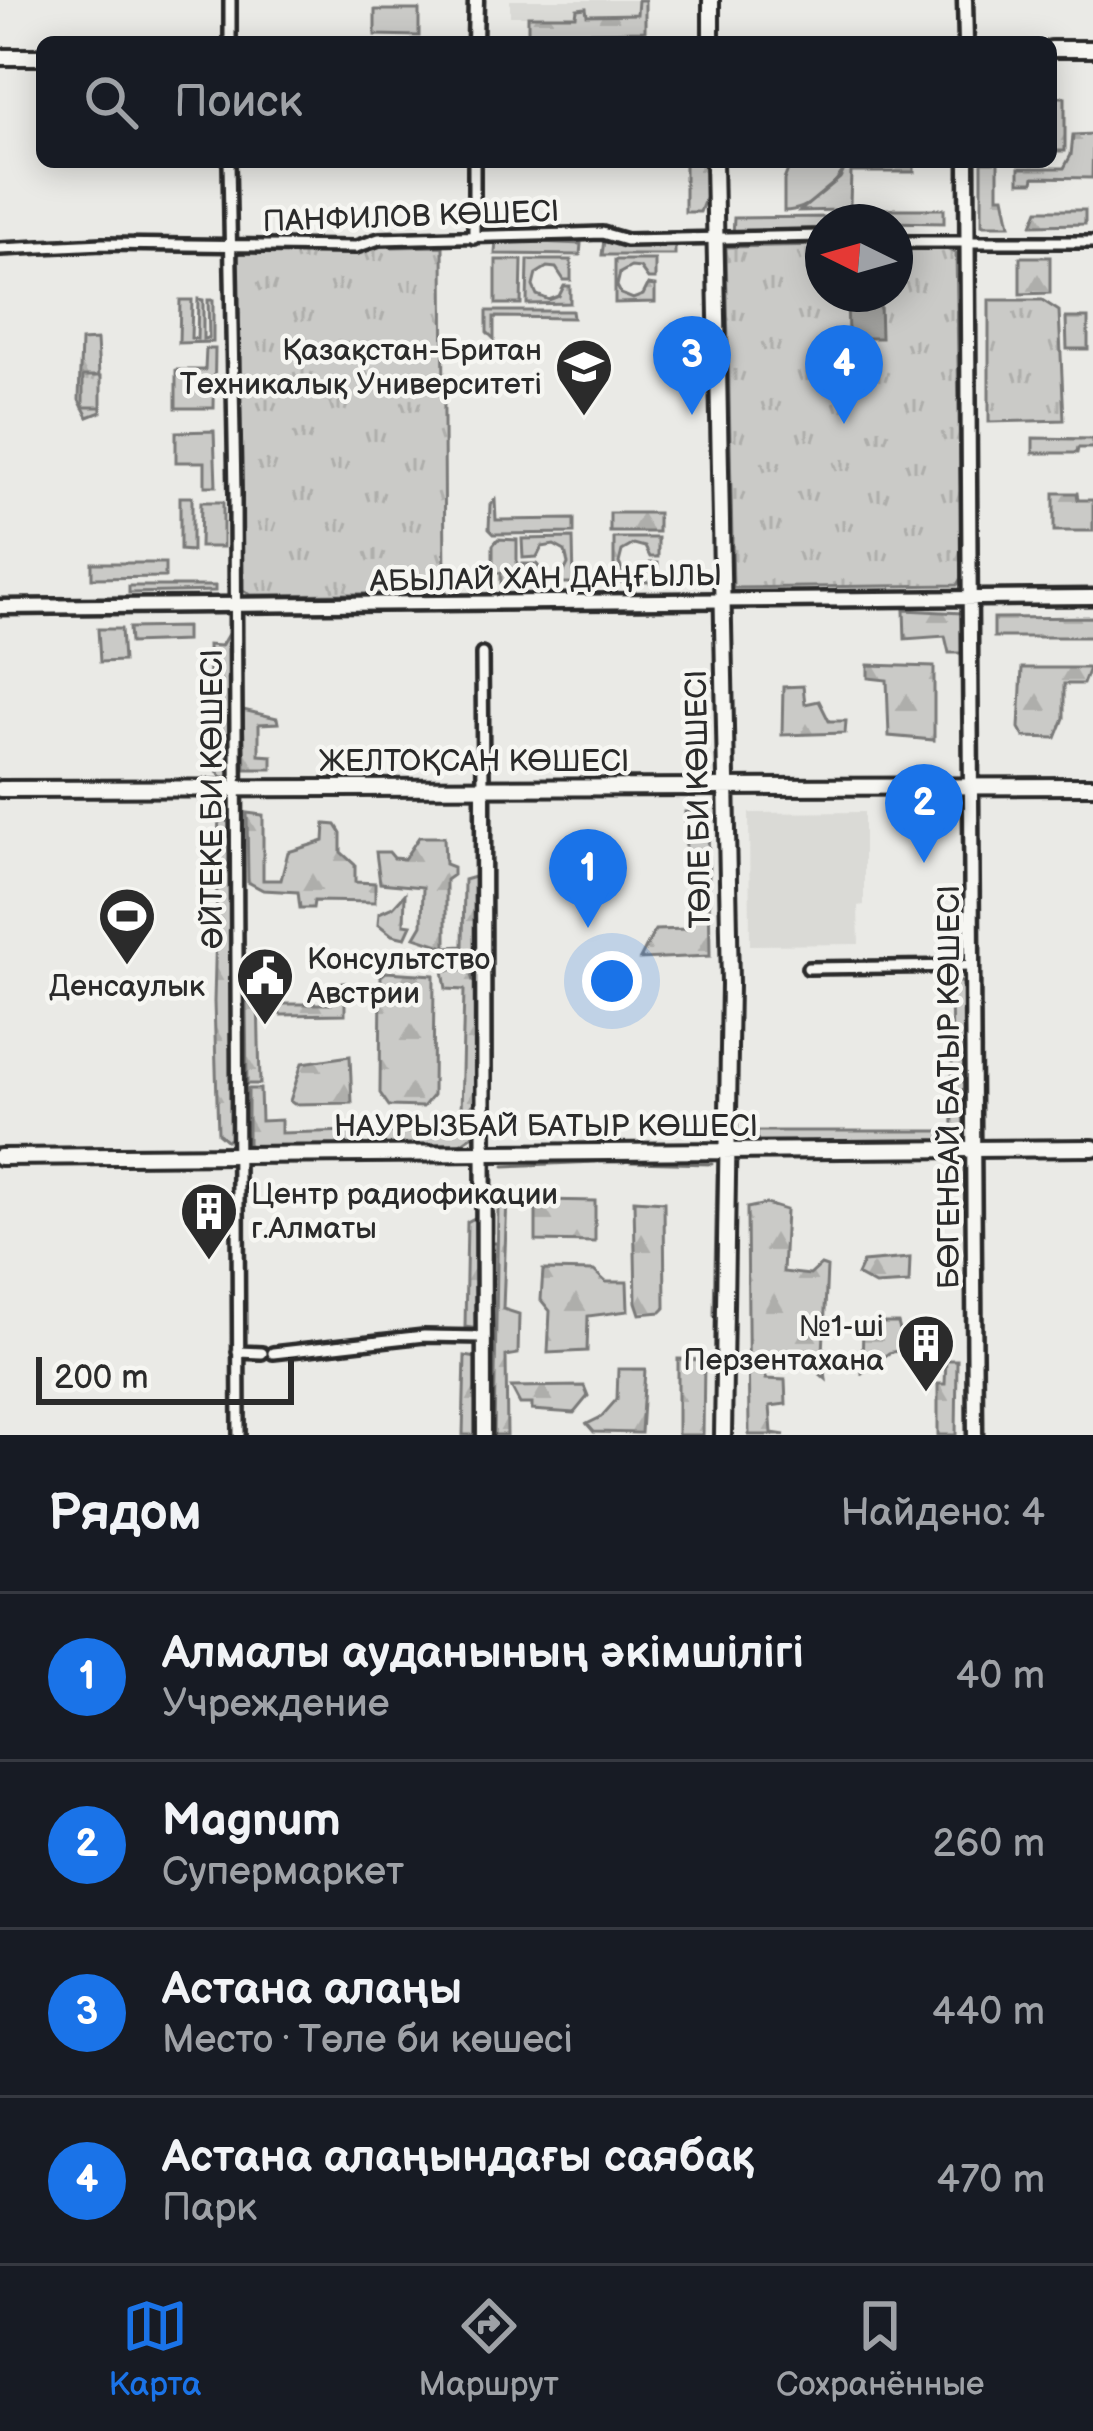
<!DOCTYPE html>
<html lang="ru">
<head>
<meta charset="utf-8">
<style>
	body { margin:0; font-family:"Balsamiq Sans",sans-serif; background:#20242c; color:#f1f3f6 }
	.compass { position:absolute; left:805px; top:204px; width:108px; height:108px; border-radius:50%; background:#171b24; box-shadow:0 6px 30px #0003; rotate:275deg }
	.scale { position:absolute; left:36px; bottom:30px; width:258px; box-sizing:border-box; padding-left:12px; border:6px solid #2b2b2b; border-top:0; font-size:33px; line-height:42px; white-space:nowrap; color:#2b2b2b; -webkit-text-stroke:9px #f6f6f2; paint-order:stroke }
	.you { position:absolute; left:612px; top:981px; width:42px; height:42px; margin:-30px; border:9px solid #fff; border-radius:50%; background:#1a73e8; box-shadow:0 0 0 18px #1a73e833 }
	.badge { display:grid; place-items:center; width:78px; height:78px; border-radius:50%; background:#1a73e8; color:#fff; font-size:39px; font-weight:700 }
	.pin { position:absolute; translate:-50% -99px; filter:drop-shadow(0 3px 6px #0008) }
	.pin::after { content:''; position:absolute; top:63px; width:42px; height:36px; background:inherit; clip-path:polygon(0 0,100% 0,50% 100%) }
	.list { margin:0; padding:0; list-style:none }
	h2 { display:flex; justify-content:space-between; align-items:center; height:156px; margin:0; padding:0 48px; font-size:51px }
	h2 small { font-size:39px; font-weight:400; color:#9ea1a6 }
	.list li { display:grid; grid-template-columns:78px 1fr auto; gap:36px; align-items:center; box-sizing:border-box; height:168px; padding:0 48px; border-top:3px solid #363941 }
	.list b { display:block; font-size:45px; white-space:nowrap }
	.list p { margin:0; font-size:39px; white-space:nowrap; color:#9ea1a6 }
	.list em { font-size:39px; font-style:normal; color:#9ea1a6 }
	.icon { flex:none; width:66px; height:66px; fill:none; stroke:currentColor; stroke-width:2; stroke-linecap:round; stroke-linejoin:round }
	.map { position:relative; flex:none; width:1093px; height:1435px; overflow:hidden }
	.search { position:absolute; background:#171b24; box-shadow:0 6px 30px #0003; left:36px; right:36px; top:36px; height:132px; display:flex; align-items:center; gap:30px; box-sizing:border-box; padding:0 42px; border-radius:18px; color:#9ea1a6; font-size:45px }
	.sheet { height:828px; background:#171b24 }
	nav { display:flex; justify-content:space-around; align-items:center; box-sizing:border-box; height:168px; border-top:3px solid #363941; background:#171b24; font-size:33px; color:#9ea1a6 }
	nav a { display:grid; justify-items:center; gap:6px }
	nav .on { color:#1a73e8 }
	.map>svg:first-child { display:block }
	.built { fill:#dadad6 }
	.grass { fill:#cacac7; stroke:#7a7a79; stroke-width:3 }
	.forest { fill:url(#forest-firs); stroke:#7a7a79; stroke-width:3 }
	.park { fill:url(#park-tufts); stroke:#7a7a79; stroke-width:3 }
	.water { fill:url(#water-ripples); stroke:#727270; stroke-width:3 }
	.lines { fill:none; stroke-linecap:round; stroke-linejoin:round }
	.stream { stroke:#727270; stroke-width:3 }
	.minor-casing { stroke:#2b2b2b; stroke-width:18 }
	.tertiary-casing { stroke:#2b2b2b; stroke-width:21 }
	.secondary-casing { stroke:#2b2b2b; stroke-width:22 }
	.minor { stroke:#f6f6f2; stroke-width:9 }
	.tertiary { stroke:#f6f6f2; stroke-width:12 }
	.secondary { stroke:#f6f6f2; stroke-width:14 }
	.labels { text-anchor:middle; stroke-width:9; stroke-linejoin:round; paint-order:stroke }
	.street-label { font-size:30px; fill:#2b2b2b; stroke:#f6f6f2 }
	.poi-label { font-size:30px; fill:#2b2b2b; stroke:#f6f6f2; text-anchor:end }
</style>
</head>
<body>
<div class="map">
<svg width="1093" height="1435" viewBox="0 0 1093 1435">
	<defs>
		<pattern id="forest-firs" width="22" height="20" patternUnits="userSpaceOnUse" patternTransform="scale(3)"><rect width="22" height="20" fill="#cacac7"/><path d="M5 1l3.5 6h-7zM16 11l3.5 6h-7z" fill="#aeaeab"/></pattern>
		<pattern id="park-tufts" width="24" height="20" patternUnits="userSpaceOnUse" patternTransform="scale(3)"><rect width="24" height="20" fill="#cacac7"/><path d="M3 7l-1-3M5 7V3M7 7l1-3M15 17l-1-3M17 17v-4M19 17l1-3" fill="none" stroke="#aeaeab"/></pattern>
		<pattern id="water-ripples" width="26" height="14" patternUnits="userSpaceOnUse" patternTransform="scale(3)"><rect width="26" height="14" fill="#a1a19e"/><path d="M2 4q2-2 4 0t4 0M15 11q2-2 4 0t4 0" fill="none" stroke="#838381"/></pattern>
	</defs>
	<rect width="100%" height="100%" fill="#eaeae6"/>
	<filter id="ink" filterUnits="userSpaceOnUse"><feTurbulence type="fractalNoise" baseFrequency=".00833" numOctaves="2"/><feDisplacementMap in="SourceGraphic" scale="24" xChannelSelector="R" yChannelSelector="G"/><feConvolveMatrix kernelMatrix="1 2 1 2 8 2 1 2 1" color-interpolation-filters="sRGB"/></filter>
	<g filter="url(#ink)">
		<path class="built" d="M510 0H638V14L586 15V9H577L576 16H510Z
			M864 812V905L858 906 859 944 750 945 749 813Z"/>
		<path class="grass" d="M375 10H419V36L375 35Z
			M791 162H848C837 185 810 211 784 211V180Z
			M880 209H944V223L881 222Z
			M836 217V222H823V233H748L733 236 734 218Z
			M496 240 581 244 580 255 495 254Z
			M604 240 618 245H675V255H602Z
			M496 260H522L521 304H496Z
			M198 299 203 300V339L209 338 208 300H213V342L179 343 180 300H192L191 338 197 339Z
			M487 311H572L573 318 494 317V339L487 332Z
			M206 349H215L214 408H176V370H205Z
			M214 431 216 486H205V462H176V432Z
			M180 497H192V551L180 550Z
			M495 500 496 520 574 519V533L494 534 489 529 490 505Z
			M201 502H223V547H200Z
			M498 539 517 540V583H501V573H493V545Z
			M92 563H165V577L92 578Z
			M129 586H215V591L129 593Z
			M186 627V641L130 643 129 628Z
			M98 629H121L123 661 100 662Z
			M717 1175 722 1176 719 1315H714Z
			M492 1243H497L495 1391H490Z"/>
		<path class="forest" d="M638 0H645V31L528 33V16H576L577 9 586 8 587 15 637 14Z
			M1053 97H1065V151H1053Z
			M1093 134 1092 178 1034 177 1033 182H1019V168H1064L1071 155 1073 135Z
			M685 162H708V191L700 212H685Z
			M848 162H914V172H851L850 205 840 210 800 211 840 178Z
			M982 162H998V196H1004L1010 225H982Z
			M1038 210H1085V224L1032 225Z
			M1020 257H1050V293L1020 294Z
			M528 260H571V280H564L556 268 547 267 536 274 533 286 537 295 549 300 559 296 564 286H570V303L527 304Z
			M615 260H655V279H648L640 268 631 267 620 273 617 286 621 294 633 299 643 295 648 285 655 286V302L615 303Z
			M1066 318H1088V349H1067Z
			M97 340 101 412 88 417 79 400 81 341Z
			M1033 438 1093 439V448H1078L1077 453H1033Z
			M1054 493H1077L1078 500H1093V531H1054Z
			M610 513H658V532H610Z
			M573 538 574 583H524L523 564H537L542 573 552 577 564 572 568 564 565 551 554 545 542 547 537 557 523 558 522 539Z
			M614 538H658V557H650L645 547 634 544 622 551 619 563 623 572 631 576 645 573 650 563H658V582H614Z
			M904 610 962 613 966 653H949L945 636 905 639Z
			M1093 617V637H994V618Z
			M232 627V777H221L211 761 208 645 221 646Z
			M868 665 934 667V740L889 736 887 680 868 678Z
			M1022 668H1089L1083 684H1064V718L1056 738 1024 737 1019 728Z
			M803 686 805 704 819 701 829 721H846L845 733 782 735 783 687Z
			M243 710 277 718 278 723 259 724V755L272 756V769H245Z
			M219 809 236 812 237 1140H226L218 1133 214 1002Z
			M685 812H708L710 956 640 959 655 930 688 929Z
			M247 813 263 815V880H281L288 852 324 841 325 824 336 825 341 833V852L355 865V882L375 883V902L314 901 313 908H300L298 892 263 890 248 882Z
			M419 837H444L445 864 453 867V875L446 880V947L463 946 464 880 481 875V947L470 953V962H443L445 947 415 937 422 925 423 887 380 883 376 852H389L394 858 404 859Z
			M405 894 404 924 411 925 405 938 392 935 378 924 379 913 393 907Z
			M469 969 473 981 480 986 478 1101 461 1114 464 990 446 989 443 970Z
			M386 972 434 975 433 1095 423 1107 389 1106 380 1093 381 976Z
			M951 980 965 983 966 1131H954L951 1143 758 1147 757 1131H953Z
			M332 983H345V1014L281 1015 275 1004H331Z
			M258 997 260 1084H247L246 1002Z
			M350 1056 352 1103 294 1104 290 1101 302 1063Z
			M248 1089H260L261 1121 281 1120V1133L354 1131 362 1134V1148L256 1149 248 1144Z
			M443 1119 476 1125 478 1132 457 1146 376 1145 385 1132 442 1133Z
			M507 1197 503 1309 519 1314 518 1354 506 1356 507 1435H494L498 1207Z
			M541 1200 595 1201V1242L536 1241V1204Z
			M634 1200 664 1202 665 1308 661 1312 640 1314 636 1302Z
			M766 1204 786 1210 783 1272 810 1275 821 1265 827 1267 823 1354 826 1379 803 1359 764 1362 766 1379 785 1380 786 1404 770 1406 772 1433 785 1435H749L747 1208Z
			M480 1215 479 1329 465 1327 467 1222Z
			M910 1258 909 1283 875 1285 857 1275 863 1262Z
			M543 1270 594 1271 606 1282H627L628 1311 588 1316 587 1351 548 1353 550 1311 541 1300Z
			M863 1323H898L905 1349 889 1353 862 1373Z
			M465 1356 477 1358 476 1435H463Z
			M678 1359 704 1360 703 1435H678Z
			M946 1360H957L956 1435H938V1384H945Z
			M618 1369H645L641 1433 594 1432 587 1424 601 1417 617 1399Z
			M584 1386 588 1396 574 1413 532 1410V1404H520L511 1387Z"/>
		<path class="park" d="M387 243 391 247 443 246 445 593 251 595 243 590 240 583 236 257 243 250Z
			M823 245V294H895V248H944L956 253 962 576 957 585 733 588 726 247Z
			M989 300H1042L1059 311 1064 420 989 422Z
			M83 376H101V407H83Z"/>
		<path class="water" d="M847 294H851L852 303 880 302 881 338H848Z"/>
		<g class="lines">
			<path class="stream" d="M599 1162H624
				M630 1162 712 1164
				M504 1166 596 1162
				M493 1174V1233
				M492 1386 493 1248
				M492 1427V1400"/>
			<defs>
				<path id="minor" d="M230 42V0
					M229 162 235 493 239 1435
					M474 238V162
					M895 242H1093
					M0 249 103 244 356 247 379 239 572 234 602 233 626 240 823 236
					M482 654 483 788
					M808 968 972 966
					M238 1352 262 1353
					M273 1353 424 1336 484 1337"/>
				<path id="tertiary" d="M965 0 966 42
					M475 42 476 0
					M967 162 975 1435
					M0 607 1093 597
					M483 788 484 1435"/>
				<path id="secondary" d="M711 0V42
					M1051 49H1093
					M0 57H42
					M714 162 730 984 723 1435
					M0 789 1093 786
					M0 1157 1093 1148"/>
			</defs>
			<use href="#minor" class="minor-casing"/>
			<use href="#tertiary" class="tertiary-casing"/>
			<use href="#secondary" class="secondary-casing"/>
			<use href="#minor" class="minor"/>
			<use href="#tertiary" class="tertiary"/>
			<use href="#secondary" class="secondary"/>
		</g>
	</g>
	<defs>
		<symbol id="university-pin" viewBox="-11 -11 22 30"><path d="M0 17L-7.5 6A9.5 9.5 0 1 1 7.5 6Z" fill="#2b2b2b" stroke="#f6f6f2"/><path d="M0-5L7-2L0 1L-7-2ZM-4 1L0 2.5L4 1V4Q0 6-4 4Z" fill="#fff"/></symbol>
		<symbol id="stadium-pin" viewBox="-11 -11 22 30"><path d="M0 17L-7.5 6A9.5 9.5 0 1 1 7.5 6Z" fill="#2b2b2b" stroke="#f6f6f2"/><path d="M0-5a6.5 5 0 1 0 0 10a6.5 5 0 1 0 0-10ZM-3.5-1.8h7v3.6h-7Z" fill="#fff"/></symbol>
		<symbol id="civic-pin" viewBox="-11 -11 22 30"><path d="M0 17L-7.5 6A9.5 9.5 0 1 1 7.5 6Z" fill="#2b2b2b" stroke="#f6f6f2"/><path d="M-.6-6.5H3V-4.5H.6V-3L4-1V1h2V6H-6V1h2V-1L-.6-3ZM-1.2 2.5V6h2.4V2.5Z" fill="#fff"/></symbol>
		<symbol id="building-pin" viewBox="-11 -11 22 30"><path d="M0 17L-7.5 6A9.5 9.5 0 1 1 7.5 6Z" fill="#2b2b2b" stroke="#f6f6f2"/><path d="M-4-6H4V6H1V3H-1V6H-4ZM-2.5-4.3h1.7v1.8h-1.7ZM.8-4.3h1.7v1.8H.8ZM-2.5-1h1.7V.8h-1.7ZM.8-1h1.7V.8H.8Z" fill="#fff"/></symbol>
	</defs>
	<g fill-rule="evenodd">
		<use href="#university-pin" x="551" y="334" width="66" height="90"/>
		<use href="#stadium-pin" x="94" y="883" width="66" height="90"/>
		<use href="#civic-pin" x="232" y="943" width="66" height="90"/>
		<use href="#building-pin" x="176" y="1178" width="66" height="90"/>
		<use href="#building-pin" x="893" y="1310" width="66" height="90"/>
	</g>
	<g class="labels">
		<g class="street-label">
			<text transform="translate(411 216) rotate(-2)" y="10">ПАНФИЛОВ КӨШЕСІ</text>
			<text transform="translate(546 578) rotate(-1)" y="10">АБЫЛАЙ ХАН ДАҢҒЫЛЫ</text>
			<text x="474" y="771">ЖЕЛТОҚСАН КӨШЕСІ</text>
			<text transform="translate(212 799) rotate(-90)" y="10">ӘЙТЕКЕ БИ КӨШЕСІ</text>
			<text transform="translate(698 799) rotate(-91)" y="10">ТӨЛЕ БИ КӨШЕСІ</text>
			<text transform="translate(949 1087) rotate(-90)" y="10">БӨГЕНБАЙ БАТЫР КӨШЕСІ</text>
			<text x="546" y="1136">НАУРЫЗБАЙ БАТЫР КӨШЕСІ</text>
		</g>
		<g class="poi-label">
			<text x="542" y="360">Қазақстан-Британ<tspan x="542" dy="34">Техникалық Университеті</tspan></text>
			<text x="307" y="969" text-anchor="start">Консультство<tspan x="307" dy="34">Австрии</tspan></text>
			<text x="127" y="996" text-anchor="middle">Денсаулык</text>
			<text x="251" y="1204" text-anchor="start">Центр радиофикации<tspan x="251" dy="34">г.Алматы</tspan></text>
			<text x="884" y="1336">№1-ші<tspan x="884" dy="34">Перзентахана</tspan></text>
		</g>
	</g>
</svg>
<svg class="compass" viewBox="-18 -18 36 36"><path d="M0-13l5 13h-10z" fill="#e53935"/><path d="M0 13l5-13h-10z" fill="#9ea1a6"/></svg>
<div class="scale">200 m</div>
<div class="you"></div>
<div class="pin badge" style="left:588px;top:928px">1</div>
<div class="pin badge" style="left:924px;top:863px">2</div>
<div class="pin badge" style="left:692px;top:415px">3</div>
<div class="pin badge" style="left:844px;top:424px">4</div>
<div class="search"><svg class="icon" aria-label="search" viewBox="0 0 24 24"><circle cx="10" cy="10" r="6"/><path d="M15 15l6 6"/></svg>Поиск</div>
</div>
<section class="sheet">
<h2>Рядом<small>Найдено: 4</small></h2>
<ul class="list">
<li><span class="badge">1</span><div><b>Алмалы ауданының әкімшілігі</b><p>Учреждение</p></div><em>40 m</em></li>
<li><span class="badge">2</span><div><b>Magnum</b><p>Супермаркет</p></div><em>260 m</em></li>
<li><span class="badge">3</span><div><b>Астана алаңы</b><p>Место · Төле би көшесі</p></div><em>440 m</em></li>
<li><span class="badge">4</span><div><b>Астана алаңындағы саябақ</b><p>Парк</p></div><em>470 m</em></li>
</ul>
</section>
<nav>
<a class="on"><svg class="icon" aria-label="map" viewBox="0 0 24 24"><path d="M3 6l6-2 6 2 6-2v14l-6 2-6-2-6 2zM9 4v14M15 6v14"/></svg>Карта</a>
<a><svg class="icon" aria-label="directions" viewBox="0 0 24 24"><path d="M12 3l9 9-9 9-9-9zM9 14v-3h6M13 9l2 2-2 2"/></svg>Маршрут</a>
<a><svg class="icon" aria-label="saved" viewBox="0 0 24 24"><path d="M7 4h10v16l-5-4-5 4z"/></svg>Сохранённые</a>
</nav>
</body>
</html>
